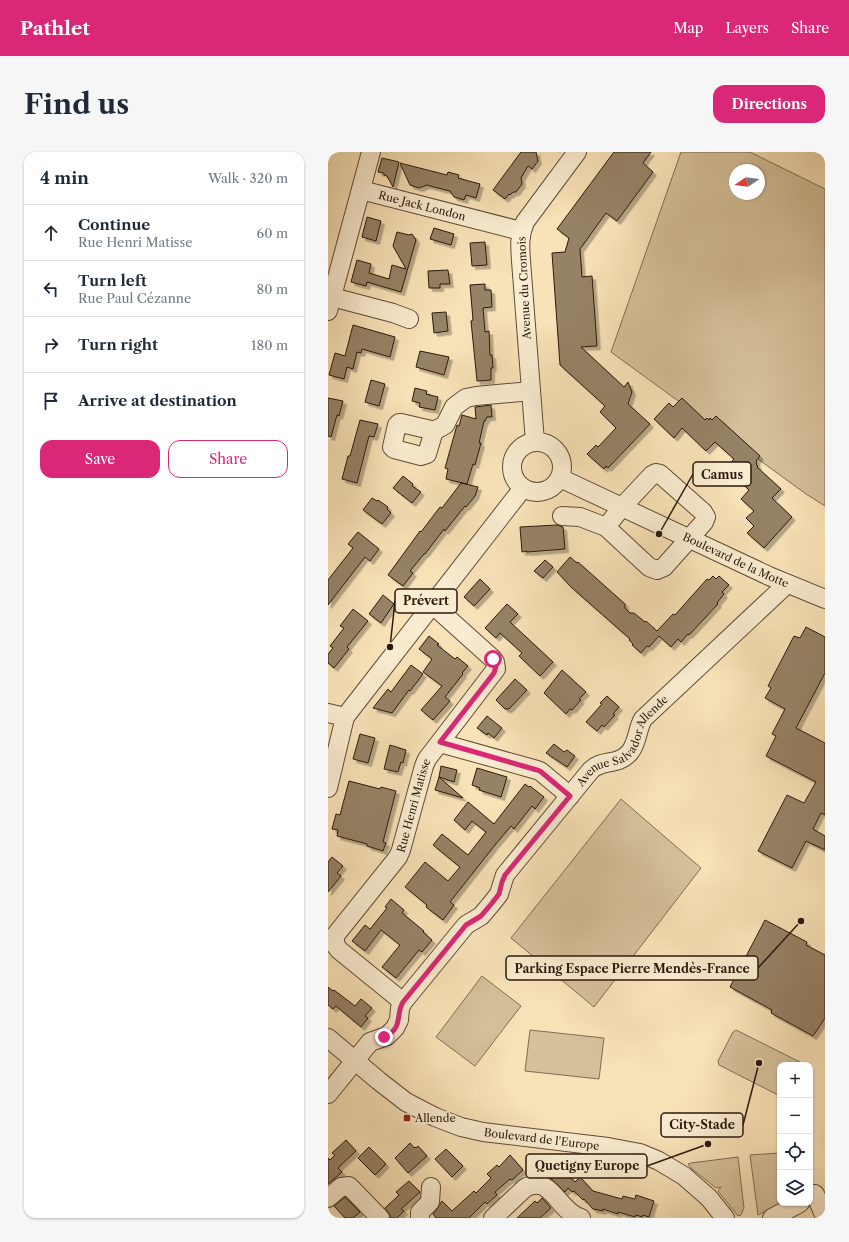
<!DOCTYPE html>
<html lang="en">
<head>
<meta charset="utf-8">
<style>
	body { margin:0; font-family:"Libre Caslon Text",serif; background:#f6f6f7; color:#1f2937 }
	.controls { position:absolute; right:12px; bottom:12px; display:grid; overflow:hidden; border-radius:8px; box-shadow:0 1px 3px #0004 }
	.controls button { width:36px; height:36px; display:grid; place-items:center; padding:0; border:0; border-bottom:1px solid #e0e1e3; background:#fff; color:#1f2937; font:20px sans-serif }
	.compass { position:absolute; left:401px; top:12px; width:36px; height:36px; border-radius:50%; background:#fff; box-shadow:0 1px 3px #0004; rotate:257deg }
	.stop { position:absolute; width:12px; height:12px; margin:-9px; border:3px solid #db2777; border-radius:50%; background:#fff }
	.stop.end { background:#db2777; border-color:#fff; box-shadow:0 1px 4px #0008 }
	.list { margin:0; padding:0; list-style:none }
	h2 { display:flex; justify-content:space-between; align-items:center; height:52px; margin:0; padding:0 16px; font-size:17px }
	h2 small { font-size:13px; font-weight:400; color:#747a83 }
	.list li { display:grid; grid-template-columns:26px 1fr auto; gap:12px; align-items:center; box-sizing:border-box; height:56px; padding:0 16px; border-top:1px solid #e0e1e3 }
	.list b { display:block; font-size:15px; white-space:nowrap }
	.list p { margin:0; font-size:13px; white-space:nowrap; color:#747a83 }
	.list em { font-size:13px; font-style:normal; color:#747a83 }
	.actions { display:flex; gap:8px; padding:12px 16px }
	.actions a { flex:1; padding:9px 0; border:1px solid #db2777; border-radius:12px; text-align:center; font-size:14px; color:#db2777 }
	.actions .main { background:#db2777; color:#fff }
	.icon { flex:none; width:22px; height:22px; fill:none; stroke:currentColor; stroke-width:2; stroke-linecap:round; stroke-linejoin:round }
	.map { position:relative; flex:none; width:497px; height:1066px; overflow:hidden; border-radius:12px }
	header { display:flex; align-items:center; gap:24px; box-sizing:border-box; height:56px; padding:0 20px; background:#db2777; color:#fff }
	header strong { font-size:19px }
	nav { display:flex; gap:22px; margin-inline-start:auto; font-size:14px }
	.intro { display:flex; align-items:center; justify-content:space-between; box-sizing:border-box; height:96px; padding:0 24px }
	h1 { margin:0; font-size:28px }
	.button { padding:10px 18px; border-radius:12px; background:#db2777; color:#fff; font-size:14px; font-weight:700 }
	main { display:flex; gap:24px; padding:0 24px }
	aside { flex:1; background:#fff; border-radius:12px; box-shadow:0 1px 3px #0004 }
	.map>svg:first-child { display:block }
	.green { fill:#d5c09a; stroke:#806c54; fill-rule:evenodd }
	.building { fill:#968265; stroke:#2c190d; filter:url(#shadow) }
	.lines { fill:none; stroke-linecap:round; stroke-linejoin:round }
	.minor-casing { stroke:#5f4b38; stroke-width:20 }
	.minor { stroke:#faecd0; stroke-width:18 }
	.route { stroke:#db2777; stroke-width:5 }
	.poi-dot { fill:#8f2418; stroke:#faecd0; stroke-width:1.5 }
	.labels { text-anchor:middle; stroke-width:3.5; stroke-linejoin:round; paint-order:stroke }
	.street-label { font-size:11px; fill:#2c190d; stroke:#faecd0 }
	.poi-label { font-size:11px; fill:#2c190d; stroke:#faecd0; text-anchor:start }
	.leader { fill:none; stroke:#2c190d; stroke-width:1.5 }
	.callout-dot { fill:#2c190d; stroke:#faecd0; stroke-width:1.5 }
	.callout { fill:#faecd0; stroke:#2c190d; stroke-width:1.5 }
	.callout-label { font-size:12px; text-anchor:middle; font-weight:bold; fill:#2c190d }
</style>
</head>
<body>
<header>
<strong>Pathlet</strong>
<nav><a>Map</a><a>Layers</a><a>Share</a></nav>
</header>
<div class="intro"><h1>Find us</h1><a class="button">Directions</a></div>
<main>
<aside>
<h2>4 min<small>Walk · 320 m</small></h2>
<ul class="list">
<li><svg class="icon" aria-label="ahead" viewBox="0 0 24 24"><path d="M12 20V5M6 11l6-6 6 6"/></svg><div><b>Continue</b><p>Rue Henri Matisse</p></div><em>60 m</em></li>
<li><svg class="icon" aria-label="left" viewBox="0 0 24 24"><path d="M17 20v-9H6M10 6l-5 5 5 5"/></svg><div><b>Turn left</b><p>Rue Paul Cézanne</p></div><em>80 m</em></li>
<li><svg class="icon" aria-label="right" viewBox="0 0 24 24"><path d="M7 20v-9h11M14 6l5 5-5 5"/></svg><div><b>Turn right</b></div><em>180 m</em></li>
<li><svg class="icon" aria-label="arrive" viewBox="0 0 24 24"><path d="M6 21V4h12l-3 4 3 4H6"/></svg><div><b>Arrive at destination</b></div></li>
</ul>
<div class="actions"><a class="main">Save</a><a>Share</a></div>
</aside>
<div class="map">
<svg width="497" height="1066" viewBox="0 0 497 1066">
	<defs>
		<filter id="shadow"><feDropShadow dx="3.5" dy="3.5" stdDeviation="0" flood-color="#0004"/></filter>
	</defs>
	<rect width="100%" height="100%" fill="#f8e2b7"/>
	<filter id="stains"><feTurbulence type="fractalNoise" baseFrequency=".005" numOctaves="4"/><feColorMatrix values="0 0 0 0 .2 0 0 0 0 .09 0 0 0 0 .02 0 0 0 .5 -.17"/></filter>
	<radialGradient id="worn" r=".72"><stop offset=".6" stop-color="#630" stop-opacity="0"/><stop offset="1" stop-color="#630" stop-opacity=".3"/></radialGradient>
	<path class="green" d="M353 0H422L497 37V354L478 342 283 200ZM407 18H431V42H407Z
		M293 647 373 716 266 855 183 786Z
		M154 824 193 854 147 914 108 885Z
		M202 878 276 886 271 927 197 919Z
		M408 878 472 910 471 913H452V944L391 913 390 909 405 880Z
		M452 1001V1051L430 1063 422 1003Z
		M410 1005 416 1056 413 1063 410 1064 390 1039 393 1035 388 1036 363 1016 360 1012 363 1011Z"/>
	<path class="building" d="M193 0H208L210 9 204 17 200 14 193 26 194 32 188 40H185L182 43 181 42 177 47 165 38Z
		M286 0H323L315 11 325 20 289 69 278 61 252 97 254 125 264 124 269 194 253 195 296 235 300 230 304 240 300 252 322 272 280 316 278 314 276 317 259 302 268 293 270 295 288 276 272 260 277 254 232 213 224 101 237 100 241 86 229 77Z
		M54 6 71 10 65 35 59 24 56 23V21L50 20Z
		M72 11 119 23 120 20 131 23 130 26 152 32 148 46 138 43 136 48 126 45 122 39 106 35 99 33 91 36 82 33Z
		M39 65 53 69 48 89 34 85Z
		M106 76 126 82 123 93 102 87Z
		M69 80 81 83 84 82 88 88 73 140 39 130 38 134 23 130 29 108 43 112 41 121 61 127 64 113 78 117 65 94Z
		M157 90 159 113 144 114 142 91Z
		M120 118 122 132H112V136H101L100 119Z
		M157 132V138H163L164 155 155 156 157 180 161 179 162 203H164L165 216H163V228L149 229 143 169 145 168 142 133Z
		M118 160 120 179 106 181 104 161Z
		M25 173 67 185 62 205 34 197 33 201 29 200 25 217 19 215 16 227 1 223 7 201 17 204Z
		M92 199 121 205 116 223 88 215Z
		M43 228 57 232 51 254 37 250Z
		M87 236 99 239 98 242 110 245 107 258 91 255 92 251 84 249Z
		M0 246 15 249 11 264 9 263 3 285 0 284Z
		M354 246 377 268 379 266 381 268 382 266 384 268 388 264 432 304 428 309 429 310 428 312 430 314 429 315 453 337 444 346 464 365 436 396 419 381 426 374 418 366 426 359 413 347 421 338 398 316 406 307 387 290 378 299 354 276 346 286 326 267 341 251 345 255Z
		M163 253 164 265H159L157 269H156L151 291H153L147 313 145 312 139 332 118 327 120 317 117 316 129 273 131 274 134 263 148 267 147 255Z
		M32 268 50 272 46 285 41 284 29 331 14 327 20 304H22Z
		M75 324 85 332 84 334 93 340 84 351 65 336Z
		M133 331 150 335 147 344 138 355 137 354 117 379 116 377 97 402H96L82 419 85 421 75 434 60 423 92 379 93 380 112 355 114 356Z
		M44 346 49 349 50 348 60 355 59 357 63 361 54 372 35 358Z
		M229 373 235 375 237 397 199 400V399L194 400 192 375Z
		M30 380 51 397 42 409 37 405 0 453V428L25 396 20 392Z
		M242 405 249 411 250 410 297 452V456L302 461H306L317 470 318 469 329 479 345 462 347 463 379 427 381 428 385 424 388 427 391 424 401 433 394 440 396 442 389 451 390 452 361 483 360 482 353 490 350 487 343 495 331 484 321 495 319 494 313 501 304 493 305 492 301 488 302 487 243 435 229 420Z
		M217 408 225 415 215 426 206 419Z
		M152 427 162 437 146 454 136 445Z
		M55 443 66 452 53 471 41 462Z
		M179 452 190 462 182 470 225 510 212 524 191 504 194 501 172 481 168 486 157 476Z
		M25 457 40 469 19 495 21 497 6 516 0 511V502L5 496 2 494 16 476 12 474Z
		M478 475 497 485V521L468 576 497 591V663L493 661 485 677 497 684V698L478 689 464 716 430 699 459 643 476 651 488 630 438 604 448 584 444 582 457 557 437 546 443 536 440 534 466 484 472 486Z
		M101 484 111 492 109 493 127 507 129 505 140 514 134 521 135 522 117 545 122 549 105 568 93 558 114 534 95 520 104 507 91 497Z
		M83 513 95 522 82 539 81 538 64 561 45 556 60 537 63 540Z
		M234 518 258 540 251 547 253 548 244 558 242 557 238 562 216 541Z
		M187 527 199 538 181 557H177L168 548Z
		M279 544 291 555 285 562 287 563 276 575 274 573 269 579 258 570 274 552 272 551Z
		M159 564 174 576 166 586 160 581 159 583 149 576Z
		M32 582 47 586 40 611 25 607Z
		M226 592 236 600 239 598 247 604 239 615 218 601Z
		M62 593 78 598 75 611 73 610 70 620 56 617Z
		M113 614 129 618 126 630 111 625Z
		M149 616 179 625 173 645 151 638 152 636 144 633Z
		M111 625 135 646 107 638Z
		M21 629 52 637 53 635 68 639 55 690 58 691 55 699 39 694V692L9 684 10 678 4 677 8 662 12 663Z
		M197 632 201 635 202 634 216 645 207 657 204 654 186 677 183 674 167 693 122 750 126 753 115 768 98 755 99 753 77 735 97 710 120 729 132 715 105 693 114 682 140 703 158 680 144 669 137 678 126 668 140 650 166 672Z
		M4 705 15 714 9 721 13 724 0 740V710Z
		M63 747 76 758 74 761 96 779 95 780 104 788 94 800 91 798 68 826 54 815 72 793 53 778 37 799 24 789 37 773 42 777 59 756 57 755Z
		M437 768 479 790 478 793 497 803V866L485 884 443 861 444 858 402 835Z
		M0 835 5 839 6 838 27 854 33 847 44 856 37 864 40 866 33 875 8 854 5 857 0 853Z
		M18 988 28 999 10 1016 14 1020 0 1032V1006L2 1008 7 1003 4 1001Z
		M82 991 86 996 87 995 88 996 90 994 99 1004 80 1021 67 1006Z
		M41 995 58 1012 47 1023 30 1006Z
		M118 997 135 1014 124 1025 107 1007Z
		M182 1003 195 1018 184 1028 182 1027 167 1040 169 1043 159 1052 157 1050 141 1066H108L105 1062 109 1057 114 1049 124 1059 146 1039 148 1041 163 1026 159 1022 169 1013 171 1015Z
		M231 1013 247 1030 252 1025 265 1039 294 1047 295 1044 307 1047 308 1043 326 1049 321 1065 315 1063 314 1065 308 1063 307 1065 290 1060V1062L275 1057V1059L265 1057 256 1047 255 1048 246 1039 244 1040 240 1036 237 1040 220 1024Z
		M81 1029 92 1040 73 1057 76 1059 69 1066H62V1063L57 1056 71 1043 68 1040Z
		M17 1045 32 1060 25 1066H17L6 1054Z
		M214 1046 223 1056 212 1066H189L207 1049 209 1051Z"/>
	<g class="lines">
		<defs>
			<g id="minor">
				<path id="s1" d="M33 38 193 79"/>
				<path d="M4 145 65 161 81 167"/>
				<path d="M0 159 43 0"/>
				<path d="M71 271H73L103 278 105 282 99 302 93 304 66 297 64 295 69 273Z"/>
				<path d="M104 280 117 273 126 255 138 246 148 244 203 239"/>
				<circle cx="209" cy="315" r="25"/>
				<path d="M207 290 193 109C192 95 191 84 197 70L249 0"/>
				<path d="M328 321 332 322 375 360 378 365 376 370 336 415 329 418 321 415 278 375 294 355 324 323Z"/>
				<path id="s2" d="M232 326 441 424 497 447"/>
				<path d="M234 364 252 365 278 375"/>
				<path d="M0 561 17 565"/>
				<path d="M112 591 209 618 212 619 242 644"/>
				<path d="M0 636 17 565 195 336"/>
				<path id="s3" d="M75 850 11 798 8 794 6 785 70 705 73 698 96 614 99 607 168 517 167 510 165 507 105 453"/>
				<path id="s4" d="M0 886 51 929 78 950 107 965 133 975 155 980 280 995 312 1001 331 1009 356 1024 381 1046 397 1066"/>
				<path id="s5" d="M0 942 42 890 59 884 67 876 71 868 72 856 75 850 138 773 153 764 164 751 171 742 177 723 263 618C274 607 291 614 302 600 310 590 309 577 315 567L459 432"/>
				<path d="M487 1042 497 1065"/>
				<path d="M0 1046 13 1035 21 1034 52 1066"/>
				<path d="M92 1066V1060L102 1050 103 1035"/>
				<path d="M165 1066 197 1036C223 1021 230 1060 253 1066"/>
				<path d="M444 1066 472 1051"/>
			</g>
		</defs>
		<use href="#minor" class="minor-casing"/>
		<use href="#minor" class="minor"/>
	</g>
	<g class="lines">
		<path class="route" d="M56 885C76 876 67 863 75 850L138 773 153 764 164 751 171 742 174 730 177 723 242 644 212 619 209 618 112 590 166 521 168 514 165 507"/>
	</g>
	<rect class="poi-dot" x="75" y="962" width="8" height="8" rx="2"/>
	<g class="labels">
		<g class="street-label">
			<text dy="4" stroke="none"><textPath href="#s1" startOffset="63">Rue Jack London</textPath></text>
			<text transform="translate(196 136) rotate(-93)" y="4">Avenue du Cromois</text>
			<text dy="4" stroke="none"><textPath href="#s2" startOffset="194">Boulevard de la Motte</textPath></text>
			<text dy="4" stroke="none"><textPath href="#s5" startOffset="471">Avenue Salvador Allende</textPath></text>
			<text dy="4" stroke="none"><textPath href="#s3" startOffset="253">Rue Henri Matisse</textPath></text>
			<text dy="4" stroke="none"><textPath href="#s4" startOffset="243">Boulevard de l'Europe</textPath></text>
		</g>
		<g class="poi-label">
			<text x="87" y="970">Allende</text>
		</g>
	</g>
	<path class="leader" d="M331 382L365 322M62 495L67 449M473 769L430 816M431 911L415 973M380 992L319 1014"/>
	<g class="callout-dot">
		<circle cx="331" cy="382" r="4"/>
		<circle cx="62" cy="495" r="4"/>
		<circle cx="473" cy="769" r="4"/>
		<circle cx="431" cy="911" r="4"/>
		<circle cx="380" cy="992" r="4"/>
	</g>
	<g class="callout">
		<rect x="365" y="310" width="58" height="24" rx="4"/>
		<rect x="67" y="437" width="62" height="24" rx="4"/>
		<rect x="178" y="804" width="252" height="24" rx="4"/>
		<rect x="333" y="961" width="82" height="24" rx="4"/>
		<rect x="198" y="1002" width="121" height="24" rx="4"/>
	</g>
	<g class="callout-label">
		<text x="394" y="327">Camus</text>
		<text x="98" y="453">Prévert</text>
		<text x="304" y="821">Parking Espace Pierre Mendès-France</text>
		<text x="374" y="977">City-Stade</text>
		<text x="259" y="1018">Quetigny Europe</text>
	</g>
	<rect width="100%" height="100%" filter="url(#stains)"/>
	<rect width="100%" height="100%" fill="url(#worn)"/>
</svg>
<div class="controls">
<button>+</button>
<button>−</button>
<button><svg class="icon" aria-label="locate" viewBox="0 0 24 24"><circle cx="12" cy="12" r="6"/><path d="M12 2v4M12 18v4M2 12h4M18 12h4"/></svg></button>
<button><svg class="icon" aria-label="layers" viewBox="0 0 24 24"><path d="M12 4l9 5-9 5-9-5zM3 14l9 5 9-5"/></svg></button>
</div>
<svg class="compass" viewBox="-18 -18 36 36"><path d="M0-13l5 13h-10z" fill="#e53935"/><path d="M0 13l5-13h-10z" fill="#747a83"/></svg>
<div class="stop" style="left:165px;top:507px"></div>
<div class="stop end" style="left:56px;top:885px"></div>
</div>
</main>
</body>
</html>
